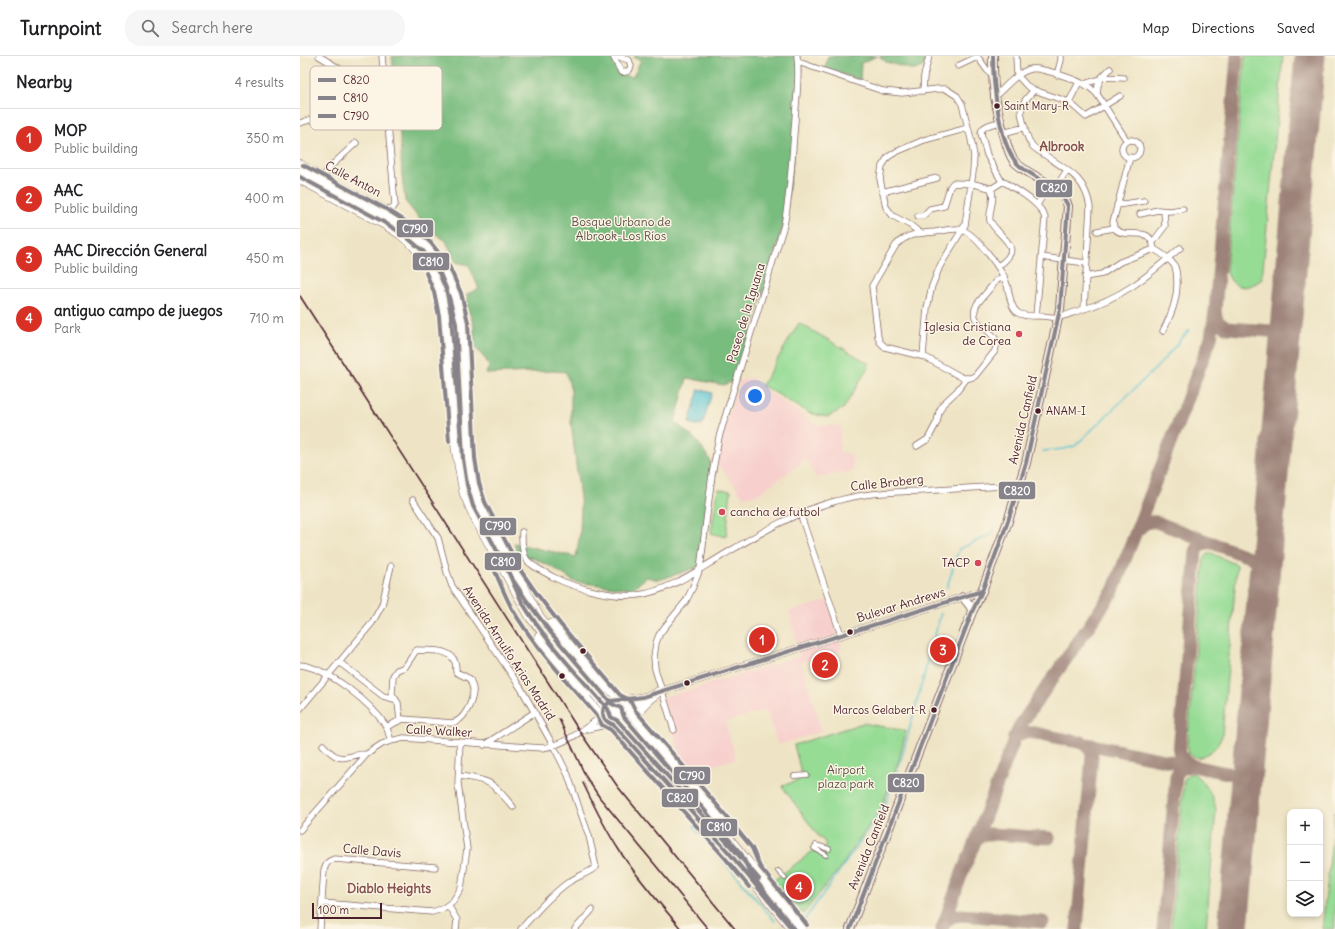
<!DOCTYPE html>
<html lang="en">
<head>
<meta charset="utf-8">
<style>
	body { margin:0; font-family:Delius,sans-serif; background:#f6f6f6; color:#202124 }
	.controls { position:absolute; right:12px; bottom:12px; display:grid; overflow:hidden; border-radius:8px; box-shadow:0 2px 6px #0003 }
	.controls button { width:36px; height:36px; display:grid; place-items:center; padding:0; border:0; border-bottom:1px solid #e0e0e0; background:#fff; color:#202124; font:20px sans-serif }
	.scale { position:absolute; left:12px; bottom:10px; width:70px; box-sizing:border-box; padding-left:4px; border:2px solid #4a1f2b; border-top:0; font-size:11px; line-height:14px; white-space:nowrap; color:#4a1f2b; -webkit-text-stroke:3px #fcf5e5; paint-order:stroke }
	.you { position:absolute; left:455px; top:340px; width:14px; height:14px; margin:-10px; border:3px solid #fff; border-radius:50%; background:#1a73e8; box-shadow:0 0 0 6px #1a73e833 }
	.badge { display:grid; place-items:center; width:26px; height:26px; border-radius:50%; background:#d93025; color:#fff; font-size:13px; font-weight:700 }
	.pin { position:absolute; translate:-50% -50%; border:2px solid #fff; box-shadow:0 1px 4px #0006 }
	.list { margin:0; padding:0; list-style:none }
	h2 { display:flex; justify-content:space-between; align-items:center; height:52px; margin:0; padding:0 16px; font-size:17px }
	h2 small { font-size:13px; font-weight:400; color:#757577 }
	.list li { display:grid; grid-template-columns:26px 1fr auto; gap:12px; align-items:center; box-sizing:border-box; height:60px; padding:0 16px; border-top:1px solid #e0e0e0 }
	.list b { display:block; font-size:15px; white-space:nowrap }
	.list p { margin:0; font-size:13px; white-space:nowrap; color:#757577 }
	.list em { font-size:13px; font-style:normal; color:#757577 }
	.icon { flex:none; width:22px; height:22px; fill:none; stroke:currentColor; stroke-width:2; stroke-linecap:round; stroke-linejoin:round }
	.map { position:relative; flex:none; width:1035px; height:873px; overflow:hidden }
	header { display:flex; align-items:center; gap:24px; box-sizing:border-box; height:56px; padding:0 20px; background:#fff; border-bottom:1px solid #e0e0e0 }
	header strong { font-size:19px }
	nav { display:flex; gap:22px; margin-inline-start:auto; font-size:14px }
	.search { width:280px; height:36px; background:#f6f6f6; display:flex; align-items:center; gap:10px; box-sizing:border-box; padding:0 14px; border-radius:16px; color:#757577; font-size:15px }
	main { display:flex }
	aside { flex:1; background:#fff }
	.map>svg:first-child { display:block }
	.built { fill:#f7d0cd }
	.green { fill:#96dc95; stroke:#707e60 }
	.forest { fill:#78bc7e; stroke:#616e54 }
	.water { fill:#59c5d1; stroke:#52727e }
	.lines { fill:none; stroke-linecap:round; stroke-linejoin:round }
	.stream { stroke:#59c5d1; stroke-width:1.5 }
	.taxiway { stroke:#9c8278; stroke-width:13 }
	.runway { stroke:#9c8278; stroke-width:31 }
	.pedestrian-casing { stroke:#836461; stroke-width:5.5 }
	.minor-casing { stroke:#836461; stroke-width:7 }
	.tertiary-casing { stroke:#836461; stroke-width:8 }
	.secondary-casing { stroke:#836461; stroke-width:10 }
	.primary-casing { stroke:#836461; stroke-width:10 }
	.pedestrian { stroke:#fff; stroke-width:4 }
	.minor { stroke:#fff; stroke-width:5.5 }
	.tertiary { stroke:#fff; stroke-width:7 }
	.secondary { stroke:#fff; stroke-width:8 }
	.primary { stroke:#fff; stroke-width:9 }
	.rail { stroke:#4a1f2b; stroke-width:1.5 }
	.primary-bridge-casing { stroke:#836461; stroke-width:10; stroke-linecap:butt }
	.primary-bridge { stroke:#fff; stroke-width:9 }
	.bus-1-casing { stroke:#fcf5e5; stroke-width:7 }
	.bus-2-casing { stroke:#fcf5e5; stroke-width:7 }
	.bus-3-casing { stroke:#fcf5e5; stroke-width:7 }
	.bus-1 { stroke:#87838a; stroke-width:4 }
	.bus-2 { stroke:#87838a; stroke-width:4 }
	.bus-3 { stroke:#87838a; stroke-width:4 }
	.bus-dot { fill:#4a1f2b; stroke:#fcf5e5; stroke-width:1.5 }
	.poi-dot { fill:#d1495b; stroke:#fcf5e5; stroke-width:1.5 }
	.labels { text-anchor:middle; stroke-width:3; stroke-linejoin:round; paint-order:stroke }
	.bus-label { font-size:11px; fill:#4a1f2b; stroke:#fcf5e5; text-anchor:start }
	.street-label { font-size:12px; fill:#4a1f2b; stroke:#fcf5e5 }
	.park-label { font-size:12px; fill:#5d4e46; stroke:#fcf5e5 }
	.poi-label { font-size:12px; fill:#4a1f2b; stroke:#fcf5e5; text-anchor:end }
	.neighbourhood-label { font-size:13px; font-weight:bold; fill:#84514d; stroke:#fcf5e5 }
	.key { fill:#fcf5e5; stroke:#c7b5ad; stroke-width:1 }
	.key-label { font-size:11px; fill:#4a1f2b }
	.line-badge { stroke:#fcf5e5; stroke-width:1.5 }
	.badge-label { font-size:11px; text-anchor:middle; font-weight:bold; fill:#fff }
</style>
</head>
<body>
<header>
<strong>Turnpoint</strong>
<div class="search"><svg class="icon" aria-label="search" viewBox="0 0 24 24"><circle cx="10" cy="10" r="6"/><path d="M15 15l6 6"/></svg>Search here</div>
<nav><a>Map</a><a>Directions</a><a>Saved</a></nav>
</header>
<main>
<aside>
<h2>Nearby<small>4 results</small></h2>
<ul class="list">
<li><span class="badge">1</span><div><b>MOP</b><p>Public building</p></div><em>350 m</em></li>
<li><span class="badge">2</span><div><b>AAC</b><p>Public building</p></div><em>400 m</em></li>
<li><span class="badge">3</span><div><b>AAC Dirección General</b><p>Public building</p></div><em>450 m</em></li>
<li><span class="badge">4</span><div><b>antiguo campo de juegos</b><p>Park</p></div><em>710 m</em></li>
</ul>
</aside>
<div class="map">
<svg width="1035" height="873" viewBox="0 0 1035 873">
	<rect width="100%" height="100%" fill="#fcf5e5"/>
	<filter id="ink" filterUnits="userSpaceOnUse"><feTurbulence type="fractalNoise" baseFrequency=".025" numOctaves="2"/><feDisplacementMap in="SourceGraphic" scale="8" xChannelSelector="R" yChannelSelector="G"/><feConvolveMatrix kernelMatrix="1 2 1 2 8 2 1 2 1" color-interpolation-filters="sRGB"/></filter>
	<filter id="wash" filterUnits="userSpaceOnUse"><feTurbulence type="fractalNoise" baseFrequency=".012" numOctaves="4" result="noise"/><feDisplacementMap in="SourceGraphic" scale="16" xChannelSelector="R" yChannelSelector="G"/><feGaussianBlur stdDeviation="0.9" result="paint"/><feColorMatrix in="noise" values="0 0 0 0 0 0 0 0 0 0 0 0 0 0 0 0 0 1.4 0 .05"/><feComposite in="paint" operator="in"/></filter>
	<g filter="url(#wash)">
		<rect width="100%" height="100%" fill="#eee4c5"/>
		<path class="built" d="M452 322 464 333 517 369 541 370 539 396 551 398 554 415 516 422 509 407 505 404 457 439 444 441 416 406 426 365 440 325Z
			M528 544 542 594 501 606 522 675 478 689 466 654 425 666 436 703 386 717 362 642 500 600 489 556Z"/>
		<path class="green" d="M945 0H983L962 223C947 235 931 234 926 213Z
			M499 267 570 308 544 352 527 361 509 357 462 329Z
			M418 433 431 435 426 481 411 477Z
			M911 497 937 509 922 680C916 694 911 696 898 702L888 698 887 692 904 504 906 499Z
			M563 667 606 675 599 704 582 750 543 808 503 858 487 842 473 825 513 795 521 797C525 794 526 791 525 786L519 781 482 730 499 724 502 720 494 689Z
			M893 717C906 728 913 737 916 754L906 873H871L884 725C886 720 888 718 893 717Z
			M1035 756V873H1022Z"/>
		<path class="forest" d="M92 0H313L317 8 319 19 333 21 341 4 334 2 335 0H499L502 12 494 93 484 167 436 325 423 329 387 322 375 366 397 385 410 404 412 420 401 510 359 524 347 521 332 533 275 526 252 511 233 502 218 499 214 487 276 501 280 477 281 451 271 365V334L266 316 253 315 186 318 189 310 186 304 174 290V269L168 253 167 238 179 233 169 209 156 206 146 185 126 171 105 145 102 120 100 80Z
			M528 0H578C571 2 567 5 561 7L560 24 525 12Z
			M579 0H627L623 11 614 14 586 6Z"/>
		<path class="water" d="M399 333 412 337 402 370 389 367Z"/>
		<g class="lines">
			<path class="stream" d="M743 395 764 393 775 390 858 310 889 274
				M647 531 659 493 692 478 694 470
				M394 769V771L475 865
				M502 867 556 792 585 749 601 704 641 557
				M481 872 482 873"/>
			<path class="taxiway" d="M915 255 917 265 927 272 985 276
				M837 475C843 468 848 465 856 466L965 507
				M714 681 724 676 735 677 946 721
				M892 709C885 706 882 703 879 696L896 495C899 488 905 486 913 487
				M677 781 686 778H692L749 782
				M644 867 651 861 661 859 743 866
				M642 873 662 817 677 781 719 671 813 535 911 282 915 255 937 0
				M777 873 792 700 790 692 782 686
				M863 873 876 720 880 713 892 709"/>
			<path class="runway" d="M933 873 1010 0"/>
		</g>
	</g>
	<g filter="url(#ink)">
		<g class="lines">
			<defs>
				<path id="pedestrian" d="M494 720 507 719
					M516 789 529 793
					M514 792 526 799
					M478 815 485 822"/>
				<path id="minor" d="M19 0 58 24 71 28 84 27
					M313 0 321 16C326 17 330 15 331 10L329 4 316 0
					M677 0 687 14 692 18
					M716 0 717 19 727 30 734 34 769 46 786 61 820 40
					M498 6 583 35 602 37 638 33H646L657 40 662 48 671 83 674 100 673 116 665 169 640 210 632 230 627 252 623 300
					M658 10 677 1
					M757 19 761 4V0
					M802 21 824 22
					M784 28 800 23 810 13
					M734 34C728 41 721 47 721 56 723 66 725 79 731 88 734 93 741 96 745 99 768 115 785 121 790 151L784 253
					M623 35 624 20 629 0
					M797 38 798 29 802 21
					M694 41C705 32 717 16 731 13 741 11 778 24 787 30 791 32 794 35 797 38L827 85
					M769 46 779 26
					M700 66C693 68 682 69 681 77L687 99 702 126 706 127C718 135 741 147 745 162L736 260
					M0 67 9 64 21 62
					M703 77 725 71
					M822 93a9 9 0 1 1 18 0a9 9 0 1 1-18 0Z
					M830 101 813 166 814 172C827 186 850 166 854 193 861 197 869 202 874 209 877 214 877 221 877 227 877 245 871 259 863 275
					M0 107 23 120 86 153 93 152 95 149 82 0
					M23 120 32 109 56 87
					M691 133 702 126
					M755 133 767 114
					M582 136 637 122
					M737 149 749 129
					M817 149 844 145
					M840 158 858 154 870 155 883 153
					M618 160H623L630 153 644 150 650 131 653 127 674 128 690 132C697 140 688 155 690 165 701 184 726 191 698 210
					M797 175 814 172
					M620 177 610 169 593 160 586 151 580 123 582 110 588 101 596 96 624 84 668 72
					M853 186 865 170 864 155
					M741 201 786 207
					M704 220 696 225 677 248C666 269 693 271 697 287L695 295 675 320 670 322H663L625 301 585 291 580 286 578 281 572 230 596 189C606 178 620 177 635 176 643 175 654 171 662 174 676 178 703 215 707 229 710 239 710 251 718 257 725 261 734 260 742 260 747 260 752 262 757 261 764 261 771 257 778 255 822 242 846 222 880 192
					M785 221 802 218 820 206 854 193
					M617 390 628 383 637 366 639 356 643 348 657 335 667 322
					M113 444 138 482 147 516 152 530 222 634 254 691 268 719 278 749 289 780 296 811C287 818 275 821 266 828 249 841 235 857 221 873
					M500 457 541 579
					M222 476C221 507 228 507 253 521 274 532 315 542 338 539 368 535 395 516 420 501 457 479 494 456 536 445 564 437 592 436 620 435 653 433 686 431 720 429
					M39 606 83 640 94 643
					M0 609C28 612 71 647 86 670 88 674 89 680 91 685
					M0 653 72 567 82 549 91 510
					M86 671 103 663 152 667C164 665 172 647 173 636 174 632 171 627 170 623L156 616C156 613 156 609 155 606 150 592 129 595 117 594L115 596 105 611 97 614 93 620 92 638 98 647 100 664
					M288 673 310 668
					M374 674 355 613 354 601 356 587 359 579 364 572 386 545 392 533 400 513 412 419 419 381 484 169C491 135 492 99 495 65 496 43 500 21 497 0
					M23 689C43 711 44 698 67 698
					M184 689 235 656
					M159 720C191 724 192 726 213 751
					M0 774 67 698 82 688 91 685 104 682 242 692C265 689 285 673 303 659
					M22 847 132 856 142 853 153 845 161 832 162 826 167 793 158 727 160 686
					M148 849 157 864 156 873
					M20 873 24 814C26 807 28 805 34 803L135 811
					M275 873 292 854"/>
				<path id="tertiary" d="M303 656a13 13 0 1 1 26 0a13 13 0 1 1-26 0Z
					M321 644 343 641 682 535
					M329 655 343 641"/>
				<path id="secondary" d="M663 541 671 551 672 556
					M550 873 672 556 682 535 708 465 726 407 760 253 768 150C762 128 728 121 714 105 709 98 707 90 705 82 696 52 692 31 693 0"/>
				<path id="primary" d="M0 114C25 128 50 140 75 154 97 166 118 178 133 198 150 218 157 242 162 267L169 403 173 428 179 448 238 559 268 599 299 634
					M0 123 86 169 100 178 113 189 124 202 133 217 140 234 145 259 156 392 164 437 175 462 231 562 260 597
					M252 568 317 644
					M239 581 263 611 303 657
					M329 657 422 765
					M314 669 335 692
					M341 669C334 652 346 646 358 636
					M339 682 418 769 502 873
					M336 687 413 776 492 873"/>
			</defs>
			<use href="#pedestrian" class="pedestrian-casing"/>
			<use href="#minor" class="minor-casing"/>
			<use href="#tertiary" class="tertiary-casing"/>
			<use href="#secondary" class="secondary-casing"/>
			<use href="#primary" class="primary-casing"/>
			<use href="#pedestrian" class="pedestrian"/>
			<use href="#minor" class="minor"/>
			<use href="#tertiary" class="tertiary"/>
			<use href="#secondary" class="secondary"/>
			<use href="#primary" class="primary"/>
			<path class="rail" d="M0 240 280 676 318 731 435 873
				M259 663 286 721 300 742 408 873
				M283 727C294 750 305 773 319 794 337 822 360 847 381 873"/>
			<defs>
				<path id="primary-bridge" d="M294 637 336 687
					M303 639 335 676"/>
			</defs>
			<use href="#primary-bridge" class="primary-bridge-casing"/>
			<use href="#primary-bridge" class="primary-bridge"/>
			<defs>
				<path id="bus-1" d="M492 873 430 798 314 669C305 666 301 660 304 651L311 645 343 641 682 535
					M550 873 672 556 682 535 708 465 726 407 760 253 768 150C759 130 738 124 721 111 699 95 693 27 693 0"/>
				<path id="bus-2" d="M0 121 80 164 103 178 123 195 139 217 149 241 156 268 163 403 167 429 173 450 211 521 227 545 251 577 312 648 321 652 324 661 407 757 442 799 450 817 494 873
					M126 217 134 236 139 260 149 385
					M192 508C198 523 204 537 211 551 234 591 267 625 297 660L302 669 311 674 425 802 449 831"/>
				<path id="bus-3" d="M3 109 86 153 110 168 131 187 149 210 161 237 168 266 175 402 179 427 185 446 221 515 237 538 261 569 320 639 330 644 335 654 417 749 452 792 460 811 507 869
					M138 213 146 232 151 259 161 385
					M204 504C209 518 215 532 222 546 245 585 278 619 308 653L311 661 318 665 434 794 459 823"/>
			</defs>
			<use href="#bus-1" class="bus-1-casing"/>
			<use href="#bus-2" class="bus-2-casing"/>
			<use href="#bus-3" class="bus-3-casing"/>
			<use href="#bus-1" class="bus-1"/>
			<use href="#bus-2" class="bus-2"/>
			<use href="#bus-3" class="bus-3"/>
		</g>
	</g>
	<g class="bus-dot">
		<circle cx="697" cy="50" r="3.5"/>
		<circle cx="738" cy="355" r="3.5"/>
		<circle cx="550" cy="576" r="3.5"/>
		<circle cx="283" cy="595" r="3.5"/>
		<circle cx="262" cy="620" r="3.5"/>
		<circle cx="387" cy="627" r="3.5"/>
		<circle cx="634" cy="654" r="3.5"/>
	</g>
	<g class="poi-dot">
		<circle cx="719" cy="278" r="4"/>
		<circle cx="422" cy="456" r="4"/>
		<circle cx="678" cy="507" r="4"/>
	</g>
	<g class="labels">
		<g class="bus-label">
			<text x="704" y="54">Saint Mary-R</text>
			<text x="746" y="359">ANAM-I</text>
			<text x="626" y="658" text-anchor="end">Marcos Gelabert-R</text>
		</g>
		<g class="street-label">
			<text transform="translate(53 123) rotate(28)" y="4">Calle Anton</text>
			<text transform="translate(446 257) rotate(-73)" y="4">Paseo de la Iguana</text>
			<text transform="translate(723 364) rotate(-77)" y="4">Avenida Canfield</text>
			<text transform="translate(587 427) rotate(-6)" y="4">Calle Broberg</text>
			<text transform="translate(601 549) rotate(-17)" y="4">Bulevar Andrews</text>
			<text transform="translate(209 597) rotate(57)" y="4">Avenida Arnulfo Arias Madrid</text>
			<text transform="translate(139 675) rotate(3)" y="4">Calle Walker</text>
			<text transform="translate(569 791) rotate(-68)" y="4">Avenida Canfield</text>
			<text transform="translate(72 795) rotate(5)" y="4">Calle Davis</text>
		</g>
		<g class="park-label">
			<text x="321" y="170">Bosque Urbano de<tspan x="321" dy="14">Albrook-Los Ríos</tspan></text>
			<text x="546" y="718">Airport<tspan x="546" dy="14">plaza park</tspan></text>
		</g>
		<g class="poi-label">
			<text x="711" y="275">Iglesia Cristiana<tspan x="711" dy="14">de Corea</tspan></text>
			<text x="430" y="460" text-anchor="start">cancha de futbol</text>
			<text x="670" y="511">TACP</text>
		</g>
		<g class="neighbourhood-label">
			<text x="762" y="95">Albrook</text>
			<text x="89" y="837">Diablo Heights</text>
		</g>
	</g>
	<rect x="10" y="10" width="132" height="64" rx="6" class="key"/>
	<rect x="18" y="22" width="18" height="4" fill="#87838a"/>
	<rect x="18" y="40" width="18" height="4" fill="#87838a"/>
	<rect x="18" y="58" width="18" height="4" fill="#87838a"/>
	<g class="key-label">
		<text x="43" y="28">C820</text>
		<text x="43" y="46">C810</text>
		<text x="43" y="64">C790</text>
	</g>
	<g class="line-badge">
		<rect x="735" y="123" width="38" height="19" rx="4" fill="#87838a"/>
		<rect x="96" y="163" width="38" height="19" rx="4" fill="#87838a"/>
		<rect x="112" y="196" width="38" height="19" rx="4" fill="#87838a"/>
		<rect x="698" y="425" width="38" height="19" rx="4" fill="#87838a"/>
		<rect x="179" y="461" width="38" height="19" rx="4" fill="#87838a"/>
		<rect x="184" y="496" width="38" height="19" rx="4" fill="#87838a"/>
		<rect x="373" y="710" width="38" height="19" rx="4" fill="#87838a"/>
		<rect x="587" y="717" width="38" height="20" rx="4" fill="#87838a"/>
		<rect x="361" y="732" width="38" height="20" rx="4" fill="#87838a"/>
		<rect x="400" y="762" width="38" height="19" rx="4" fill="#87838a"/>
	</g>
	<g class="badge-label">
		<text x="754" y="136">C820</text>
		<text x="115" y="177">C790</text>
		<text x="131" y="210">C810</text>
		<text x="717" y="439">C820</text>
		<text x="198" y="474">C790</text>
		<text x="203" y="510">C810</text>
		<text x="392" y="724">C790</text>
		<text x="606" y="731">C820</text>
		<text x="380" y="746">C820</text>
		<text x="419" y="775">C810</text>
	</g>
</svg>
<div class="controls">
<button>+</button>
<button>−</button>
<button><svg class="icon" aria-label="layers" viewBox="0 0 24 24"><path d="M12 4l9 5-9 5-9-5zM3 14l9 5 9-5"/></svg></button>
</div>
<div class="scale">100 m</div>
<div class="you"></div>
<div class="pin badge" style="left:462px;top:584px">1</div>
<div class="pin badge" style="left:525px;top:609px">2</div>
<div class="pin badge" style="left:643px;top:594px">3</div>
<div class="pin badge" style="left:499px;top:831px">4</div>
</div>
</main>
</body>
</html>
